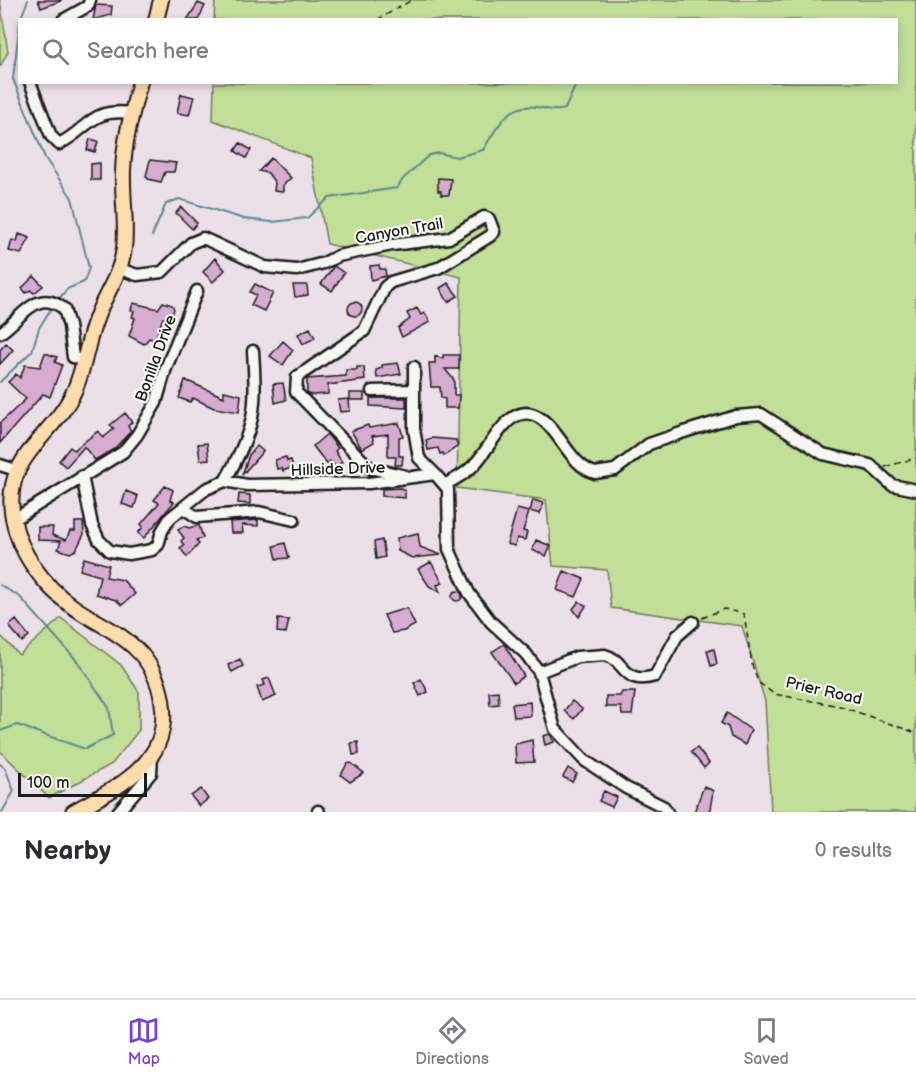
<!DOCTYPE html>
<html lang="en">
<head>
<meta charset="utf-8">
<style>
	body { margin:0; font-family:"Balsamiq Sans",sans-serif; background:#f2f2f3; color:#2b2b33 }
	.scale { position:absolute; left:18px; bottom:15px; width:129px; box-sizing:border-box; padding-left:6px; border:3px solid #1c1c1c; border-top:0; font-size:16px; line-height:21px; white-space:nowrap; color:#1c1c1c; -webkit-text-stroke:4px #f6f6f2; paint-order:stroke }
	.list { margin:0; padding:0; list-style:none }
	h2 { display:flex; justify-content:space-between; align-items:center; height:78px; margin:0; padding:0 24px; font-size:26px }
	h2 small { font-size:20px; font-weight:400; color:#7c7c81 }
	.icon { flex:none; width:33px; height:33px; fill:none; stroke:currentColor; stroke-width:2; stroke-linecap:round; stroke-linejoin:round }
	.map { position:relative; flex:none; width:916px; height:812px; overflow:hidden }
	.search { position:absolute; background:#fff; box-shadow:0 3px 9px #0003; left:18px; right:18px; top:18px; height:66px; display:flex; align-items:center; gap:15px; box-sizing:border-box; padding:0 21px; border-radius:0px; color:#7c7c81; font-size:22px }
	.sheet { height:186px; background:#fff }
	nav { display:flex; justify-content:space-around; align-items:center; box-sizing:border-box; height:84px; border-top:2px solid #e1e1e2; background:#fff; font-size:16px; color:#7c7c81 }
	nav a { display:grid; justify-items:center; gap:3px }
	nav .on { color:#7c3aed }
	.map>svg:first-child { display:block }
	.green { fill:#c1df97; stroke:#6e7e5a; stroke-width:1.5 }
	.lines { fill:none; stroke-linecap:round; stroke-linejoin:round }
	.stream { stroke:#5a8c90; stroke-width:2 }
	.building { fill:#d6acd1; stroke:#1c1c1c; stroke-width:1.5 }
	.minor-casing { stroke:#1c1c1c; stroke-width:15 }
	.major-casing { stroke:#1c1c1c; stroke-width:18 }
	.path { stroke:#1c1c1c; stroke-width:1.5; stroke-dasharray:6 4.5; stroke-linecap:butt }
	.minor { stroke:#f6f6f2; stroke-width:10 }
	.major { stroke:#fddcac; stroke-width:14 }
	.labels { text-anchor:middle; stroke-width:4.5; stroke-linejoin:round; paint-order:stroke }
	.street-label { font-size:16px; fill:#1c1c1c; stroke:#f6f6f2 }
</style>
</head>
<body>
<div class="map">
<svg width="916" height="812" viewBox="0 0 916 812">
	<rect width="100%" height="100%" fill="#ece0e8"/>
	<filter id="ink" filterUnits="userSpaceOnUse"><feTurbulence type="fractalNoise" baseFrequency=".0167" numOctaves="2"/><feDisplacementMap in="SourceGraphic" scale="12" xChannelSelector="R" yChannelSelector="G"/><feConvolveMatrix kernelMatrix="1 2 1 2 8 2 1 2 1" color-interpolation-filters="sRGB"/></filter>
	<g filter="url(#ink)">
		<path class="green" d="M0 0 8 52 0 67Z
			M215 0H916V812H771L765 701 742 626 611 608 607 570 553 566 546 500 457 488 461 277 327 244 311 158 213 120 214 83 896 82V20H214Z
			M61 618 121 665 139 692V730L112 764 49 798 0 751V635L19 655Z"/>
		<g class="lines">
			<path class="stream" d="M20 20 28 0
				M20 21 13 79 45 158 72 198 89 268 84 282 67 289 58 300
				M152 236 166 204 179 199 244 219 272 222 307 218 329 198 397 188 403 179 429 155 439 153 457 157 483 150C497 128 507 102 537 107 547 109 556 112 565 109L577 82
				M0 382 32 351 39 328 52 307
				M0 585 20 597 78 662 109 708 113 735 85 749 17 725 0 731
				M0 764 5 768 14 791 2 812"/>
		</g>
		<path class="building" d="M38 0H61V1L41 8Z
			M198 3 205 6 198 20H187Z
			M96 5 112 6 111 15 93 20Z
			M181 94 194 97 189 115 177 113Z
			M90 139 98 141 95 152 87 150Z
			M240 143 251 150 246 158 235 151Z
			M271 158 291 178 283 185V192L274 191 275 183 268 173 259 171Z
			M150 160 176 163 174 172H165L161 182 148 179 146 176Z
			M100 163V180H91V164Z
			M438 178 451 179 449 195H441V191H438Z
			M181 207 197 223 192 229 176 213Z
			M19 234 30 238 21 254 9 251 12 240 17 242Z
			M215 258 225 270 213 282 203 272Z
			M379 265 380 269H385L386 276 371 280 370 266Z
			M334 266 344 273 332 291 321 284Z
			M34 276 43 286 34 293 30 290 26 293 22 288Z
			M448 283 458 296 448 302 440 288Z
			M255 284 273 293 264 311 251 305 256 295 250 292Z
			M293 285H307L308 295 295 297Z
			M163 302 172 305 174 309 170 320 163 318 155 340 149 338 144 344 129 336 135 318 132 317 134 311 131 310 133 303 158 309Z
			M348 309a7 7 0 1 1 14 0a7 7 0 1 1-14 0Z
			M417 308 421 315 425 313 430 322 402 337 398 328 410 319 407 313Z
			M310 328 315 338 303 344 298 334Z
			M283 341 293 350 283 365 270 356Z
			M6 343 13 350 0 364V350Z
			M45 353 57 357 55 362 62 365 50 397 43 394 0 443V423L26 399 8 382 16 374 20 378 25 365 40 367Z
			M443 355H459V369H445L454 380V395H459L458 408H445V399L441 398 440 387H431L429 363H435V356L443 359Z
			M398 363 401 374 377 378 376 370 382 368V365Z
			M357 367H364L365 380 328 385V394L311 395 307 393V379L346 376V370H357Z
			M185 380 224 397V391L241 395 239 412 214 408 193 398 190 402 179 398Z
			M283 383 286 400 275 403 273 384Z
			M350 393H364V400H350Z
			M370 398H406V408L370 406Z
			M349 399 350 411 340 412 338 400Z
			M125 413 132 422 128 426 131 431 114 449 95 460 84 447 66 467 59 461 70 447 74 450 98 431 103 438 114 429 110 425Z
			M399 423 403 436 399 437V456H403L402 465H395L396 457H388V434L372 436 374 442 362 449 351 431 368 425 369 428Z
			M327 434 338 448 335 451 342 462 336 467 330 461 327 464 313 446Z
			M432 438 456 440 458 446 444 456 443 453 440 454 438 448 428 450 426 440Z
			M207 443 209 459 200 460 198 444Z
			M257 446 263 451 242 475 249 455Z
			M286 457 287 461 291 460 293 467 283 471 282 468 277 469 275 460Z
			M165 486 173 490 170 500 174 502 144 538 138 533 143 527 141 524 159 503 154 500Z
			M400 488 405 490V498L382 496V489Z
			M126 491 138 496 134 508 122 504Z
			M239 494 250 495V504L238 503Z
			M533 500 543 503 540 514 530 511Z
			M517 509 529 512 523 531 527 532 525 540 517 538 515 546 507 544Z
			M258 520V526L242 525 243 533H231L230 522Z
			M75 522H83L84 534 76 550 70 553 58 549 61 541 38 540V527H53L52 535 66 540 70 531H75Z
			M199 525 203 538 196 540 199 544 187 557 180 548 184 545 181 541 184 538 178 530 184 526 189 528Z
			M418 533 420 547 441 555 412 558 398 551 397 538Z
			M382 540 385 557 376 559 374 542Z
			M536 540 551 546 546 556 532 550Z
			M285 543 289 558 277 559 274 546Z
			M84 558 109 565 106 577 123 580 135 594 122 605 116 600 96 594 100 576 80 570Z
			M431 562 443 583 437 585 440 592 429 586 418 569Z
			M564 571 584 579 576 597 557 590Z
			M452 596a5 5 0 1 1 10 0a5 5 0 1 1-10 0Z
			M579 601 586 606 579 617 573 609Z
			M407 608 415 625 404 631 392 633 384 615Z
			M278 619 289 620 286 633 277 632Z
			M16 620 29 636 22 642 9 626Z
			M504 644 524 676 514 683 492 652Z
			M714 649 717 664 711 666 707 650Z
			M240 659 243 666 232 672 228 665Z
			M269 678 276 696 262 702 257 687 265 685 263 680Z
			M421 679 428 692 420 696 414 683Z
			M498 691 499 704 490 705 489 692Z
			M622 692H635L632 715H622L621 707H606V696H620Z
			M572 701 582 709 574 719 564 711Z
			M530 702 531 716 514 717 512 704Z
			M727 713 751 730 745 745 731 737 728 727 721 723Z
			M550 734 554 742 545 745 543 736Z
			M532 740 534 762 516 763 515 744Z
			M358 742 359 754 353 755 351 743Z
			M697 748 709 763 704 768 691 752Z
			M351 763 364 773 350 782 341 775 347 764Z
			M568 768 577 774 572 782 563 777Z
			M704 786 713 791 710 809 708 812H694Z
			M201 789 208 799 199 806 191 796Z
			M604 791 617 797 612 807 599 801Z"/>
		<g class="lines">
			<defs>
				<path id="minor" d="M63 20 88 6 90 0
					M30 82 51 136 59 144C90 128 90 108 131 113
					M120 269 137 275 162 272 191 243 203 238 265 267 297 270 324 263 338 256 392 245 449 238 484 217 489 219 494 232 490 236 438 268 391 282 385 287 364 331 297 377 296 392 370 468 406 476
					M0 333C21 320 36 286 64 309L69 326 73 357 85 362
					M414 367V429L419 458 435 474
					M372 391 413 390
					M0 465 16 470
					M82 476 92 525 99 540 110 551 129 554 152 550 158 545 162 531 170 518 206 489 225 481 247 485 369 483 435 474 448 489 449 549 469 593 491 622 526 654 539 672 555 729 584 760 626 788 664 807 667 812
					M225 481C255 428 257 411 253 351
					M446 484C456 479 465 474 473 466 492 448 511 393 544 421 562 436 572 466 595 473L615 470 649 444 684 432 736 416 761 414 823 454 870 465 892 485 916 490
					M183 508 197 517 259 512 294 520
					M13 520 123 452 137 435 156 403 166 368 197 291
					M539 672 577 657 605 655C626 660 622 686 655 676L677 636 693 622
					M318 811 319 812
					M118 812 151 773 152 755"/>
				<path id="major" d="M156 20 161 0
					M73 812C99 797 132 782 150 757 174 726 163 674 136 649 118 631 93 621 72 606 44 586 19 553 13 518 1 456 54 438 75 389 85 366 87 342 96 319 104 295 121 275 124 248 127 223 122 197 123 171 124 141 132 112 140 82"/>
			</defs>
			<use href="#minor" class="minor-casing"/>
			<use href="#major" class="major-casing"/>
			<path class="path" d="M377 20 412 0
				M885 467 916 458
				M702 618 724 609 744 614 752 665 758 682 774 694 840 706 916 733"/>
			<use href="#minor" class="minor"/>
			<use href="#major" class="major"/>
		</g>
	</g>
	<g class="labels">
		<g class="street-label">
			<text transform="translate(399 230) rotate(-10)" y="6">Canyon Trail</text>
			<text transform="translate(155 358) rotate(-70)" y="6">Bonilla Drive</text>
			<text transform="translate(338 468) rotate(-2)" y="6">Hillside Drive</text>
			<text transform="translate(824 690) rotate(13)" y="6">Prier Road</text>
		</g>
	</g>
</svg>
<div class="scale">100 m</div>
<div class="search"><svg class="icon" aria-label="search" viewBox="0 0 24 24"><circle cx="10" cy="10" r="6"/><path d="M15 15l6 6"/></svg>Search here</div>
</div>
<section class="sheet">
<h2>Nearby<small>0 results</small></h2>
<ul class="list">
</ul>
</section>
<nav>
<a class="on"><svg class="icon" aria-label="map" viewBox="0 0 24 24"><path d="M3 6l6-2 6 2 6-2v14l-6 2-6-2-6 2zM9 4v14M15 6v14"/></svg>Map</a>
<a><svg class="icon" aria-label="directions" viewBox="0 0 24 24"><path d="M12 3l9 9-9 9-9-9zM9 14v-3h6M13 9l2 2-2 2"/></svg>Directions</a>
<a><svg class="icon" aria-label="saved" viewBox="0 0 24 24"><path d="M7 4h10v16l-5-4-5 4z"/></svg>Saved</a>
</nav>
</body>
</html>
